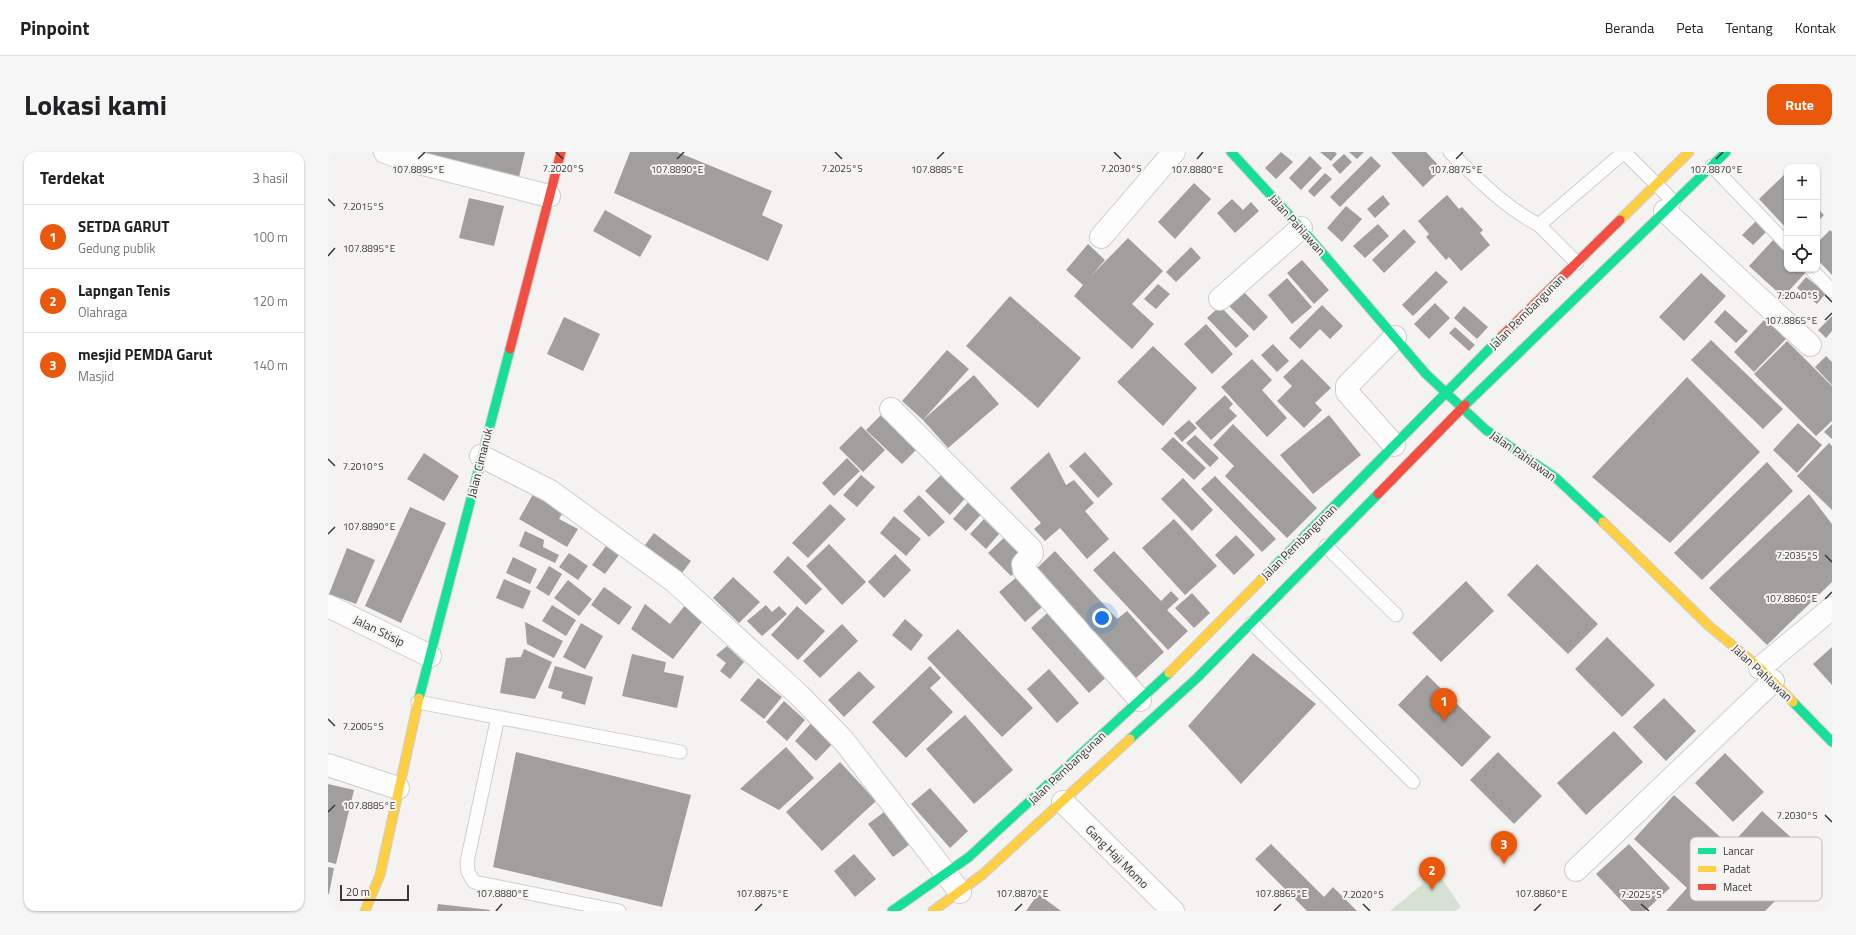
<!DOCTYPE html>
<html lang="id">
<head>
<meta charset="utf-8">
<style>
	body { margin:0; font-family:"Titillium Web",sans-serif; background:#f6f6f6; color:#202124 }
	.controls { position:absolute; right:12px; top:12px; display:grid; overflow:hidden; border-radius:8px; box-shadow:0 1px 3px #0004 }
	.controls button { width:36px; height:36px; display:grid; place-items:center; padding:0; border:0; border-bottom:1px solid #e0e0e0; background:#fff; color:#202124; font:20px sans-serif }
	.scale { position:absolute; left:12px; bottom:10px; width:69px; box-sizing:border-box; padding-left:4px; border:2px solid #393837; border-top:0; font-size:11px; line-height:14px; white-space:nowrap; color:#393837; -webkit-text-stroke:3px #f5f4f0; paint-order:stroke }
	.you { position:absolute; left:774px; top:466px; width:14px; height:14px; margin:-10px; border:3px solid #fff; border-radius:50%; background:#1a73e8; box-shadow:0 0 0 6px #1a73e833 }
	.badge { display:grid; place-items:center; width:26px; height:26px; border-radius:50%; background:#ea580c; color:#fff; font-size:13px; font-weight:700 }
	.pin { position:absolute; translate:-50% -33px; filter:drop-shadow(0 1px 2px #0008) }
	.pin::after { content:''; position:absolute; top:21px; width:14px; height:12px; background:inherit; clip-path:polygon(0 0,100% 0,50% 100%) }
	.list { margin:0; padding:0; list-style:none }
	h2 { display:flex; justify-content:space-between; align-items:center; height:52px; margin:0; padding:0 16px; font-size:17px }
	h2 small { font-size:13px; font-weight:400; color:#757577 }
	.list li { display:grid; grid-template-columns:26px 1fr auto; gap:12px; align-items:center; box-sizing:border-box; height:64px; padding:0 16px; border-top:1px solid #e0e0e0 }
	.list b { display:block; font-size:15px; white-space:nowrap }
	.list p { margin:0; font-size:13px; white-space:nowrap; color:#757577 }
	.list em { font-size:13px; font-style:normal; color:#757577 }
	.icon { flex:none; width:22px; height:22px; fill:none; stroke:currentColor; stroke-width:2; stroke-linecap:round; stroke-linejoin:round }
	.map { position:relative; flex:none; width:1504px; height:759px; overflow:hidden; border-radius:12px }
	header { display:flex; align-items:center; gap:24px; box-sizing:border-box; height:56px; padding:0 20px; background:#fff; border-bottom:1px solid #e0e0e0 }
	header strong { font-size:19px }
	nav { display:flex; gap:22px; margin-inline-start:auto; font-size:14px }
	.intro { display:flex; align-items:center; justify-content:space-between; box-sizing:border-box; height:96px; padding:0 24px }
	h1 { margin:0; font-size:28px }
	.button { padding:10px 18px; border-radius:12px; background:#ea580c; color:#fff; font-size:14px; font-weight:700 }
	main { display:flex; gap:24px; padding:0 24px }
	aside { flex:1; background:#fff; border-radius:12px; box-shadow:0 1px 3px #0004 }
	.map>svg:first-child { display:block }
	.green { fill:#d5e1d2 }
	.building { fill:#a09f9e }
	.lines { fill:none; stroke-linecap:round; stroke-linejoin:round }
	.lane-casing { stroke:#cfcecc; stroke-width:15 }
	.street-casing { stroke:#cfcecc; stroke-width:24 }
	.fast-casing { stroke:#cfcecc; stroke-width:11 }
	.slow-casing { stroke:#cfcecc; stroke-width:11 }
	.jam-casing { stroke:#cfcecc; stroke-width:11 }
	.lane { stroke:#fdfdfd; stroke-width:13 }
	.street { stroke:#fdfdfd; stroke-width:22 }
	.fast { stroke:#16e098; stroke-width:9 }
	.slow { stroke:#ffcf43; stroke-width:9 }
	.jam { stroke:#f24e42; stroke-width:9 }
	.ticks { fill:none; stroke:#393837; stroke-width:1.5 }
	.labels { text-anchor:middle; stroke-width:4; stroke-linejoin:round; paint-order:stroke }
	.street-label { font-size:12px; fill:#393837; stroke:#f5f4f0 }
	.key { fill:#f5f4f0; stroke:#bdbcb8; stroke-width:1 }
	.key-label { font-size:11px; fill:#393837 }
	.ticks-label { font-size:10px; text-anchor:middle; fill:#393837; stroke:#f5f4f0; stroke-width:4; stroke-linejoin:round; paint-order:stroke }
</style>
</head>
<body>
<header>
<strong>Pinpoint</strong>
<nav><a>Beranda</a><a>Peta</a><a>Tentang</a><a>Kontak</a></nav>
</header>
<div class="intro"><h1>Lokasi kami</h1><a class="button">Rute</a></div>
<main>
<aside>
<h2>Terdekat<small>3 hasil</small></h2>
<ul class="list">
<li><span class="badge">1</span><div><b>SETDA GARUT</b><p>Gedung publik</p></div><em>100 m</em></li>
<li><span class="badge">2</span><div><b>Lapngan Tenis</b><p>Olahraga</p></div><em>120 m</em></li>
<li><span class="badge">3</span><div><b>mesjid PEMDA Garut</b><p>Masjid</p></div><em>140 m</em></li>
</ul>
</aside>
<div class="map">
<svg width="1504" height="759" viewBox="0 0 1504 759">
	<rect width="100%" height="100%" fill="#f4f3f1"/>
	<path class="green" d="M1109 720 1133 755 1128 759H1062Z"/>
	<path class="building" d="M88 0H197L191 25Z
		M302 0H349L444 39 434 63 455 73 440 109 286 41Z
		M953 0 965 10 948 27 937 16Z
		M992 0H1007L1009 2 1003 9Z
		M1021 0H1036L1029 7Z
		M1063 0H1098L1114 17 1095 35Z
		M1016 2 1024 10 1012 22 1004 13Z
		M982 4 994 16 973 38 961 26Z
		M1043 4 1053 14 1012 55 1002 45Z
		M997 21 1004 27 986 45 980 39Z
		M1457 22 1459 25V77L1431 47Z
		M866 31 883 47 847 87 830 70Z
		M1055 43 1062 52 1047 66 1039 57Z
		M1119 43 1131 57 1134 55 1155 78 1152 81 1162 93 1133 119 1121 105 1118 108 1098 85 1101 82 1090 69Z
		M141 46 176 54 166 94 131 86Z
		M904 47 915 58 923 50 931 59 907 81 889 61Z
		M1018 54 1034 67 1014 90 999 76Z
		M1489 56 1496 63 1489 70Z
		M277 58 324 84 312 105 265 79Z
		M1428 69 1438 80 1425 93 1414 83Z
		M1050 72 1061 84 1037 106 1025 94Z
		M1076 77 1088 90 1056 121 1044 108Z
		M1502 78 1504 80V123L1489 107V91Z
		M800 86 835 119 804 152 826 172 804 197 746 144 755 133 738 118 760 92 777 108 762 125Z
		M1447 86 1459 97V117H1481L1455 145 1421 114Z
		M863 95 873 106 848 130 838 120Z
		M974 108 1001 138 986 152 959 121Z
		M1108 119 1120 130 1085 164 1074 153Z
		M1373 121 1398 144 1356 189 1331 165Z
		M1478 125 1498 141 1489 152 1469 136Z
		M959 126 984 155 964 172 940 143Z
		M830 132 842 142 828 157 816 147Z
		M914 138 940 165 926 179 900 153Z
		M682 144 753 206 710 256 638 194Z
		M1107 151 1122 166 1101 187 1086 172Z
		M994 153 1015 174 1002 187 992 177 972 197 961 186Z
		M892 154 921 184 908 196 879 166Z
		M1136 154 1160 175 1149 187 1126 166Z
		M1397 158 1420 179 1408 191 1386 170Z
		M1504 164V179L1498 186 1490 178Z
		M236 165 272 182 255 219 219 202Z
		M1437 167 1458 187 1426 220 1406 200Z
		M878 172 905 202 884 222 856 192Z
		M1127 175 1147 193 1141 199 1121 181Z
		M1383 188 1455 257 1435 277 1363 208Z
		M1459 189 1504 234V269L1488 284 1426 222Z
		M945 192 961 209 949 220 933 203Z
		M825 194 869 236 835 274 789 230Z
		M619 198 641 217 595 268 646 223 671 252 620 296 595 268 574 249Z
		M1498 204 1504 210V233L1487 215Z
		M924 207 944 228 934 238 959 266 939 285 893 235Z
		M974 207 1003 236 987 251 994 258 976 276 949 249 964 234 955 225Z
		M1359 225 1432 300 1342 391 1264 325Z
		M897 243 905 252 901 256 909 264 883 288 867 271Z
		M559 257 595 291 574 312 538 278Z
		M1001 263 1033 303 985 342 952 303Z
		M861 268 869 276 854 290 846 281Z
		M1470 271 1494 293 1469 321 1445 298Z
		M905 272 989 356 959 386 897 324 906 314 885 293Z
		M1504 272V287L1496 280Z
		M533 274 557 298 535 320 511 296Z
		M867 283 891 306 882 315 858 291Z
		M845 285 878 316 866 328 833 297Z
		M1501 291 1504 294V358L1469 324Z
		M721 300 738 333 746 328 766 351 757 359 781 387 759 407 732 376 717 389 706 377 713 371 682 336Z
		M757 300 785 332 770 346 741 314Z
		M96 301 131 324 116 349 79 327Z
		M519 306 532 319 506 344 494 331Z
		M1439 310 1465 339 1374 428 1346 401Z
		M618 318 642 341 622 363 597 339Z
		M533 323 547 335 529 355 515 343Z
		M887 324 948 387 934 400 873 337Z
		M855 326 885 358 864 379 833 347Z
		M208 337 238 355 231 367 250 377 239 395 191 367Z
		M1481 342 1504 372V430L1439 493 1381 436Z
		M591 343 617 370 601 385 575 359Z
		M644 346 657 358 638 379 625 367Z
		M502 352 518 367 480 406 464 391Z
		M82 355 118 371 73 471 37 454Z
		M566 364 593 387 578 404 552 381Z
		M656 367 671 382 658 397 642 382Z
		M846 367 889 414 857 443 814 396Z
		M197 379 216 388 215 395 231 403 227 411 191 394Z
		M682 380 699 397 694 414 683 424 660 401Z
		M326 381 363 409 351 425 314 397Z
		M908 383 927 403 906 423 887 403Z
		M501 392 538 430 514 453 478 414Z
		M278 394 291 403 277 422 264 413Z
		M19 396 47 408 28 452 1 442Z
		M727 399 789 467 799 459 836 500 806 528 706 419Z
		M786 399 833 449 843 439 851 447 839 458 860 479 840 498 765 418Z
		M241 401 260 414 250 428 231 415Z
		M567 402 583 418 556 446 540 430Z
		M460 404 494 437 478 453 445 420Z
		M185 405 209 417 202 432 178 421Z
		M1209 412 1270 472 1240 502 1179 443Z
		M221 414 234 422 221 444 208 436Z
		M696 419 721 449 697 470 671 440Z
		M405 425 432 450 411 471 385 446Z
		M176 427 203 439 195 457 168 446Z
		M240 428 264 447 251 464 226 446Z
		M1138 429 1166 459 1113 510 1084 481Z
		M276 435 304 455 291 473 263 453Z
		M864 441 882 461 866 476 847 456Z
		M359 451 377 466 345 507 303 477 317 452 342 472Z
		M224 453 248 468 238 484 214 469Z
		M438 453 444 460 451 454 459 462 434 484 419 469Z
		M469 454 497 479 470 508 443 483Z
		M727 454 785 519 761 541 703 476Z
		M577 467 595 483 583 499 564 483Z
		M197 470 235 489 226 506 199 492Z
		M253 471 275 484 257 517 235 505Z
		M514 472 530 489 492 526 475 509Z
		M630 477 705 556 674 585 599 506Z
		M1279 485 1327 533 1294 565 1247 517Z
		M399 494 416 510 402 527 392 519 398 511 388 503Z
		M1504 495V533L1485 512Z
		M196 497 224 510 207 547 172 541 178 506 193 505Z
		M925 501 988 552 913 632 860 574Z
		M304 502 338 510 336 520 356 524 349 556 294 544Z
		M227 514 265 525 257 553 233 546 235 540 220 536Z
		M602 514 613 526 602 536 625 560 578 606 544 570Z
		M721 517 751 551 729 571 699 537Z
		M531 519 547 535 516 565 500 548Z
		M1099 523 1163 585 1134 615 1070 553Z
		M430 526 454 545 436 567 412 548Z
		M1336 546 1368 579 1338 609 1305 575Z
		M456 549 477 568 459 589 438 570Z
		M637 563 685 618 646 652 598 597Z
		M486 568 508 588 488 609 467 589Z
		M1286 579 1315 610 1258 663 1229 631Z
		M458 595 486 626 451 658 412 637Z
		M188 600 363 643 334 755 165 715Z
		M1170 600 1214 644 1186 672 1142 628Z
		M1397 601 1436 640 1405 670 1367 631Z
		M512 610 548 649 494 699 458 660Z
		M0 632 26 638 8 712 0 710Z
		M602 636 640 679 622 696 583 652Z
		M1346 643 1402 694 1434 659 1468 690 1430 731 1448 748 1437 759H1338L1359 736 1306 687Z
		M560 657 585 690 565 705 540 672Z
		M943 692 996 745 1005 735 1029 759H979L927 707Z
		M1301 692 1342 736 1317 759H1303L1268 722Z
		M526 702 548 727 527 745 506 719Z
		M0 715 6 716 1 742H0Z
		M710 742 733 759H698Z
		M110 752 162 758V759H109Z"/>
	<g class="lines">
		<defs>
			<path id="lane" d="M1122 0C1151 28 1175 54 1211 73
				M1384 14 1459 92
				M1249 111 1211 73 1296 0 1346 50
				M1483 117 1504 139
				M998 394 1068 463
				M924 471 1085 630
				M90 550 352 600
				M170 565 139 710 140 720 146 730 291 759"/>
			<path id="street" d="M57 0 83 9 221 44
				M1337 59 1482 193
				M773 85 846 0
				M892 147 973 76
				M563 257 703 397 704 402 695 412 696 418 812 548
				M1066 293 1019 240V234L1067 185
				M153 304 222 339 346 429 471 543 516 589 632 740
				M0 454 102 504
				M1432 516 1504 456
				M0 613 70 636
				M735 650 845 759
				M1248 718 1445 529"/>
			<path id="fast" d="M903 0 973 76 1098 222 1158 278 1228 326 1275 370
				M1137 253 1398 0
				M934 427 1174 184
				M91 546 182 197
				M1465 550 1504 590
				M802 587 869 526 1050 342
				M564 759 641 705 841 521"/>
			<path id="slow" d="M1292 68 1361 0
				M1275 370 1381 474 1432 516 1465 550
				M841 521 934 427
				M37 759 52 723 91 546
				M605 759 655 722 802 587"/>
			<path id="jam" d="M1174 184 1292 68
				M182 197 233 0
				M1050 342 1137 253"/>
		</defs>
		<use href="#lane" class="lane-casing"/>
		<use href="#street" class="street-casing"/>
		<use href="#fast" class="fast-casing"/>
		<use href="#slow" class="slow-casing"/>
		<use href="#jam" class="jam-casing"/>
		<use href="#lane" class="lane"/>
		<use href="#street" class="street"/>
		<use href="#fast" class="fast"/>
		<use href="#slow" class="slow"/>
		<use href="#jam" class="jam"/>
	</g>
	<path class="ticks" d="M228 0 235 7M507 0 514 7M786 0 793 7M90 7 97 0M349 7 356 0M609 7 616 0M869 7 875 0M1128 7 1135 0M1388 7 1395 0M0 47 7 54M0 104 7 96M1497 143 1504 150M1497 168 1504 161M0 307 7 314M0 382 7 375M1497 403 1504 410M1497 447 1504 440M0 567 7 574M0 660 7 653M1497 663 1504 670M1035 752 1042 759M1313 752 1321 759M168 759 174 752M427 759 434 752M687 759 694 752M946 759 953 752M1206 759 1213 752"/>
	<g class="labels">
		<g class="street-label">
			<text transform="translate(969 73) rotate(48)" y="4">Jalan Pahlawan</text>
			<text transform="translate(1199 160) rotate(-45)" y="4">Jalan Pembangunan</text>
			<text transform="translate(1195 304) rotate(35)" y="4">Jalan Pahlawan</text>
			<text transform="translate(152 311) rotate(-76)" y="4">Jalan Cimanuk</text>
			<text transform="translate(971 390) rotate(-45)" y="4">Jalan Pembangunan</text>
			<text transform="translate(51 479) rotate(26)" y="4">Jalan Stisip</text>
			<text transform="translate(1434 521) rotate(43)" y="4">Jalan Pahlawan</text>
			<text transform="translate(739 616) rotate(-43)" y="4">Jalan Pembangunan</text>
			<text transform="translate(789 705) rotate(45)" y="4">Gang Haji Momo</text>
		</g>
	</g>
	<rect x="1362" y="685" width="132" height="64" rx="6" class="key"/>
	<rect x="1370" y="696" width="18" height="6" fill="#16e098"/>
	<rect x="1370" y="714" width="18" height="6" fill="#ffcf43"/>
	<rect x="1370" y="732" width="18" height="6" fill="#f24e42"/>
	<g class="key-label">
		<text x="1395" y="703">Lancar</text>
		<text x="1395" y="721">Padat</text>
		<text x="1395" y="739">Macet</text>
	</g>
	<g class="ticks-label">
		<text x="235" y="20">7.2020°S</text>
		<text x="514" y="20">7.2025°S</text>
		<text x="793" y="20">7.2030°S</text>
		<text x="90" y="21">107.8895°E</text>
		<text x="349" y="21">107.8890°E</text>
		<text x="609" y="21">107.8885°E</text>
		<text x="869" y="21">107.8880°E</text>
		<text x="1128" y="21">107.8875°E</text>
		<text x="1388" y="21">107.8870°E</text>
		<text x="35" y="58">7.2015°S</text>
		<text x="41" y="100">107.8895°E</text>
		<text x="1469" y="147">7.2040°S</text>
		<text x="1463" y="172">107.8865°E</text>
		<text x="35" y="318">7.2010°S</text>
		<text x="41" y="378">107.8890°E</text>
		<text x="1469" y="407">7.2035°S</text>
		<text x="1463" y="450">107.8860°E</text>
		<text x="35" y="578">7.2005°S</text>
		<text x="41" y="657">107.8885°E</text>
		<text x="1469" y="667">7.2030°S</text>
		<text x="174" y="745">107.8880°E</text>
		<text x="434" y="745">107.8875°E</text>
		<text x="694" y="745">107.8870°E</text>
		<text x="953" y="745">107.8865°E</text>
		<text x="1213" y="745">107.8860°E</text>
		<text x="1035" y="746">7.2020°S</text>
		<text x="1313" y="746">7.2025°S</text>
	</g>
</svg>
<div class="controls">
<button>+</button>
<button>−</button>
<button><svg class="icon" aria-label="locate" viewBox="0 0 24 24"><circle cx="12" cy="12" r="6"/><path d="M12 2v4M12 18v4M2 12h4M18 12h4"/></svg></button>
</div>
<div class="scale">20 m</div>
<div class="you"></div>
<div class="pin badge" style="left:1116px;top:569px">1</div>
<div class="pin badge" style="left:1104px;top:738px">2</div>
<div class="pin badge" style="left:1176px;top:712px">3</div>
</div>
</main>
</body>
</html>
